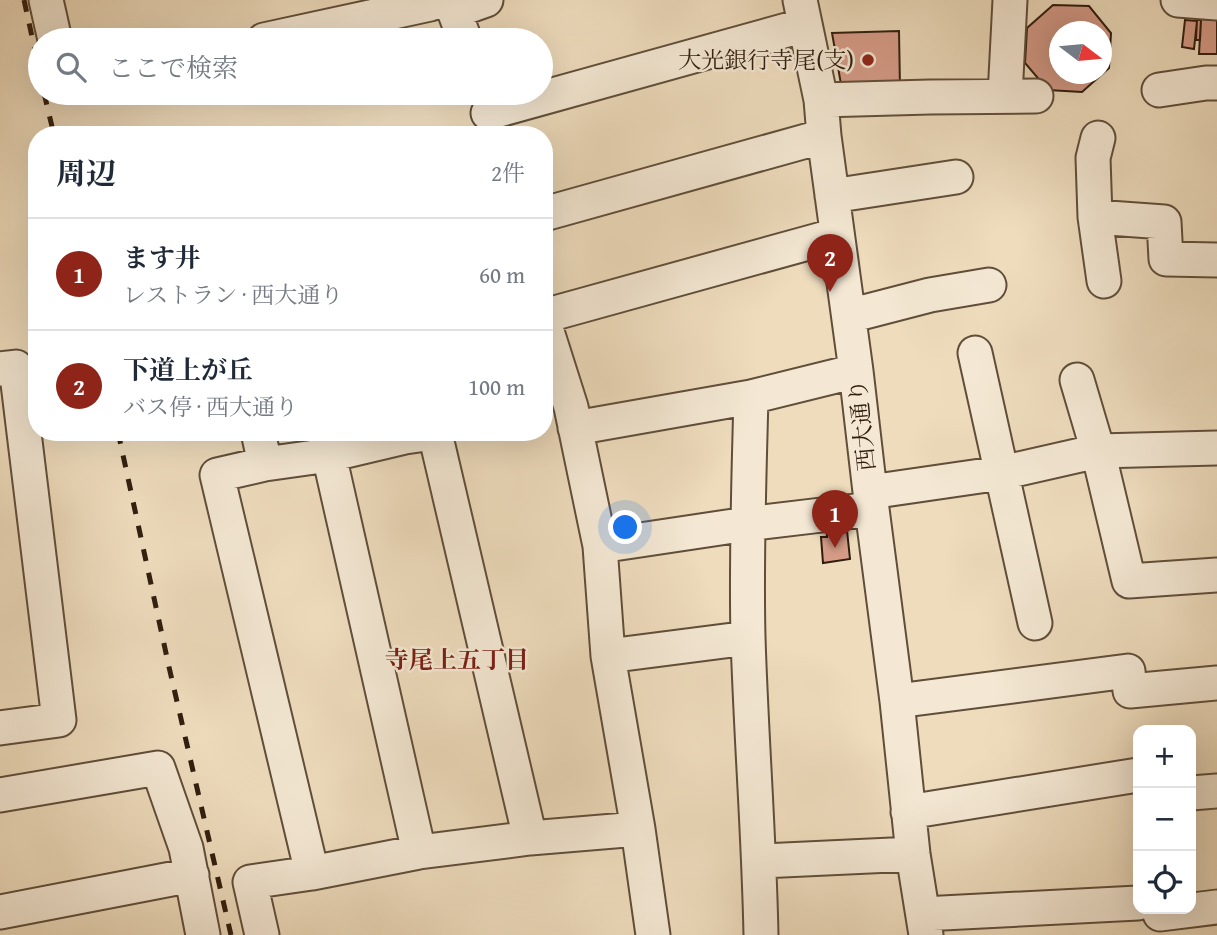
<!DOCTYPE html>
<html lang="ja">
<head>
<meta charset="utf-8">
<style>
	body { margin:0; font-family:"Gentium Book Plus","Noto Serif JP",serif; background:#f6f6f7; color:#1f2937 }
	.controls { position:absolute; right:21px; bottom:21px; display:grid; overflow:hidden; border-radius:14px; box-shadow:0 7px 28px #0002 }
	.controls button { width:63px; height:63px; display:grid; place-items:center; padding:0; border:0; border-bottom:2px solid #e0e1e3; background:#fff; color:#1f2937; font:35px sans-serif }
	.compass { position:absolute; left:1049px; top:21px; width:63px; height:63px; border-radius:50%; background:#fff; box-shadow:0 7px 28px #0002; rotate:106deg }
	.you { position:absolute; left:626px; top:528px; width:24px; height:24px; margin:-18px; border:5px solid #fff; border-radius:50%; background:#1a73e8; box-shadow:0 0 0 10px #1a73e833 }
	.badge { display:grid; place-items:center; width:46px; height:46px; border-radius:50%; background:#8f2418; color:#fff; font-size:23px; font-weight:700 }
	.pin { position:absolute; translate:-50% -58px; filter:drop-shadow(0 2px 4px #0008) }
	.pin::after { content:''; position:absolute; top:37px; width:24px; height:21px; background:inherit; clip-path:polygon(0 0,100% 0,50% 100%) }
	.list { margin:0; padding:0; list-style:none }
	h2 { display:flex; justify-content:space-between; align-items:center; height:91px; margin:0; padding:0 28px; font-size:30px }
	h2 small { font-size:23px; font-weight:400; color:#747a83 }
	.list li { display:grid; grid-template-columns:46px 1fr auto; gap:21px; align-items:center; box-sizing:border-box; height:112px; padding:0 28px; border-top:2px solid #e0e1e3 }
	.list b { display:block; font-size:26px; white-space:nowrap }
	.list p { margin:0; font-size:23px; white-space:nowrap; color:#747a83 }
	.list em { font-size:23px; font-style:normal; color:#747a83 }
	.icon { flex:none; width:38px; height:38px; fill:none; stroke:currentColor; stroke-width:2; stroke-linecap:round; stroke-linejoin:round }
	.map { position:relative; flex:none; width:1217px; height:935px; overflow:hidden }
	.search { position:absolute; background:#fff; box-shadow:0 7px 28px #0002; left:28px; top:28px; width:525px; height:77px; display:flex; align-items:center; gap:18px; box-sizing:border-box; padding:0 24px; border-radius:38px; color:#747a83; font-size:26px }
	.panel { position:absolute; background:#fff; box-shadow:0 7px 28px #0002; left:28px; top:126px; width:525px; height:315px; border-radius:28px }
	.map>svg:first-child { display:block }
	.building { fill:#d69c88; stroke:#311e0f; stroke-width:2; fill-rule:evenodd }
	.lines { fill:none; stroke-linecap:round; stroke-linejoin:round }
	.minor-casing { stroke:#604e3a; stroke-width:37 }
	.minor { stroke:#f4e8d4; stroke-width:33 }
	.rail { stroke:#311e0f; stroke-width:5; stroke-dasharray:12 12; stroke-linecap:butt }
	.poi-dot { fill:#8f2418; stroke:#f4e8d4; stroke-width:2.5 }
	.labels { text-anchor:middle; stroke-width:5; stroke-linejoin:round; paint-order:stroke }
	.poi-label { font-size:23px; fill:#311e0f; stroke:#f4e8d4; text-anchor:end }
	.street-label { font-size:23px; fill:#311e0f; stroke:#f4e8d4 }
	.neighbourhood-label { font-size:24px; font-weight:bold; fill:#7a1f14; stroke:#f4e8d4 }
</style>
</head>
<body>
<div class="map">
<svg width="1217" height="935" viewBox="0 0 1217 935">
	<rect width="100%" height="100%" fill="#eedcbd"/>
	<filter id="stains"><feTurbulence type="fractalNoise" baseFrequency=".00286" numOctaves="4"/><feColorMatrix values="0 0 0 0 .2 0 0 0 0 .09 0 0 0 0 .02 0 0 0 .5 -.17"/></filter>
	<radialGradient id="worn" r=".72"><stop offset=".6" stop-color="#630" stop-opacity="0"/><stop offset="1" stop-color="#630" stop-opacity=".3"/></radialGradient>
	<path class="building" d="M1053 5 1089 6 1111 33 1109 68 1082 92 1048 90 1025 63 1027 28ZM1060 32H1102V74H1060Z
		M1201 19 1217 20V54H1199Z
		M1185 20 1197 21 1194 49 1182 47Z
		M1197 20H1201L1200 40H1196Z
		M899 31 900 88 842 90 832 33Z
		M846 521 850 559 823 563 821 537H827L826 523Z"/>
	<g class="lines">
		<defs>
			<path id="minor" d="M46 0 55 40
				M450 0 465 40
				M800 0 821 100 824 136 856 371 872 509 897 701 913 854 926 935
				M1178 0 1217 3
				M455 11 486 0
				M264 40 430 4 440 0
				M1159 90 1206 83H1217
				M1005 96 1010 0
				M821 100 930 97 1036 96
				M488 113 805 25
				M1098 138 1093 158 1095 217 1104 281
				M832 196 956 177
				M544 214 824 136
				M1095 217 1164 222 1166 259 1217 260
				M544 316 837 235
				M849 316 930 295 989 285
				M544 322 571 407 600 546 608 656 638 829 653 935
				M975 353 1035 623
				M0 369 16 367 59 720 0 728
				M1077 380 1098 451 1129 581 1217 575
				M751 397C749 477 746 557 748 637 751 736 759 835 761 935
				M575 428 751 397 856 371
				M258 432 265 464
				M440 432 405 437 329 455 265 464 217 475 312 873 419 852 530 838 638 829
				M435 433 530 838
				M329 455 419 852
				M870 492 1001 473 1098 451 1217 448
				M600 546 747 524 872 509
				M608 656 748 638
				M897 701 1128 671 1130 691 1217 683
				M1191 793 1217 791
				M0 795 158 768 186 848 203 935
				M908 812 1138 775
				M760 861 913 854
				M0 912 192 875
				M923 914 1138 903
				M1160 914 1217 907
				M262 935 250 882 312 873"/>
		</defs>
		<use href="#minor" class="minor-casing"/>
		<use href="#minor" class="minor"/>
		<path class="rail" d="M24 0 40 73
			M44 93 54 135
			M118 432 169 667 231 935"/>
	</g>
	<circle class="poi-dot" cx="868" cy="60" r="7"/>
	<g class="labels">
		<g class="poi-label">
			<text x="854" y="68">大光銀行寺尾(支)</text>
		</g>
		<g class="street-label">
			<text transform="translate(862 425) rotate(-96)" y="8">西大通り</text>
		</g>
		<g class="neighbourhood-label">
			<text x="457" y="668">寺尾上五丁目</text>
		</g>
	</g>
	<rect width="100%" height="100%" filter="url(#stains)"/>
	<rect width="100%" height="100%" fill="url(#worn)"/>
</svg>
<div class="controls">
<button>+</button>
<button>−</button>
<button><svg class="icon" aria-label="locate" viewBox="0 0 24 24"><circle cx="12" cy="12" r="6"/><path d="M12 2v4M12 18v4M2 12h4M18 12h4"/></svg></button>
</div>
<svg class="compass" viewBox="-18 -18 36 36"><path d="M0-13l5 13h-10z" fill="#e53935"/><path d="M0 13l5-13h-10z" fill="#747a83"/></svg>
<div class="you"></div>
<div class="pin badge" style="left:835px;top:548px">1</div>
<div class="pin badge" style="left:830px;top:292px">2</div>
<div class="search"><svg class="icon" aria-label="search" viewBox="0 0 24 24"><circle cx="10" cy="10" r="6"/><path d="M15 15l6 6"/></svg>ここで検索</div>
<section class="panel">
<h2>周辺<small>2件</small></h2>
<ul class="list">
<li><span class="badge">1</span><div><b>ます井</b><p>レストラン · 西大通り</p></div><em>60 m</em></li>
<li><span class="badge">2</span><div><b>下道上が丘</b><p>バス停 · 西大通り</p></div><em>100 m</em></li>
</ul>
</section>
</div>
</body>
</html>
